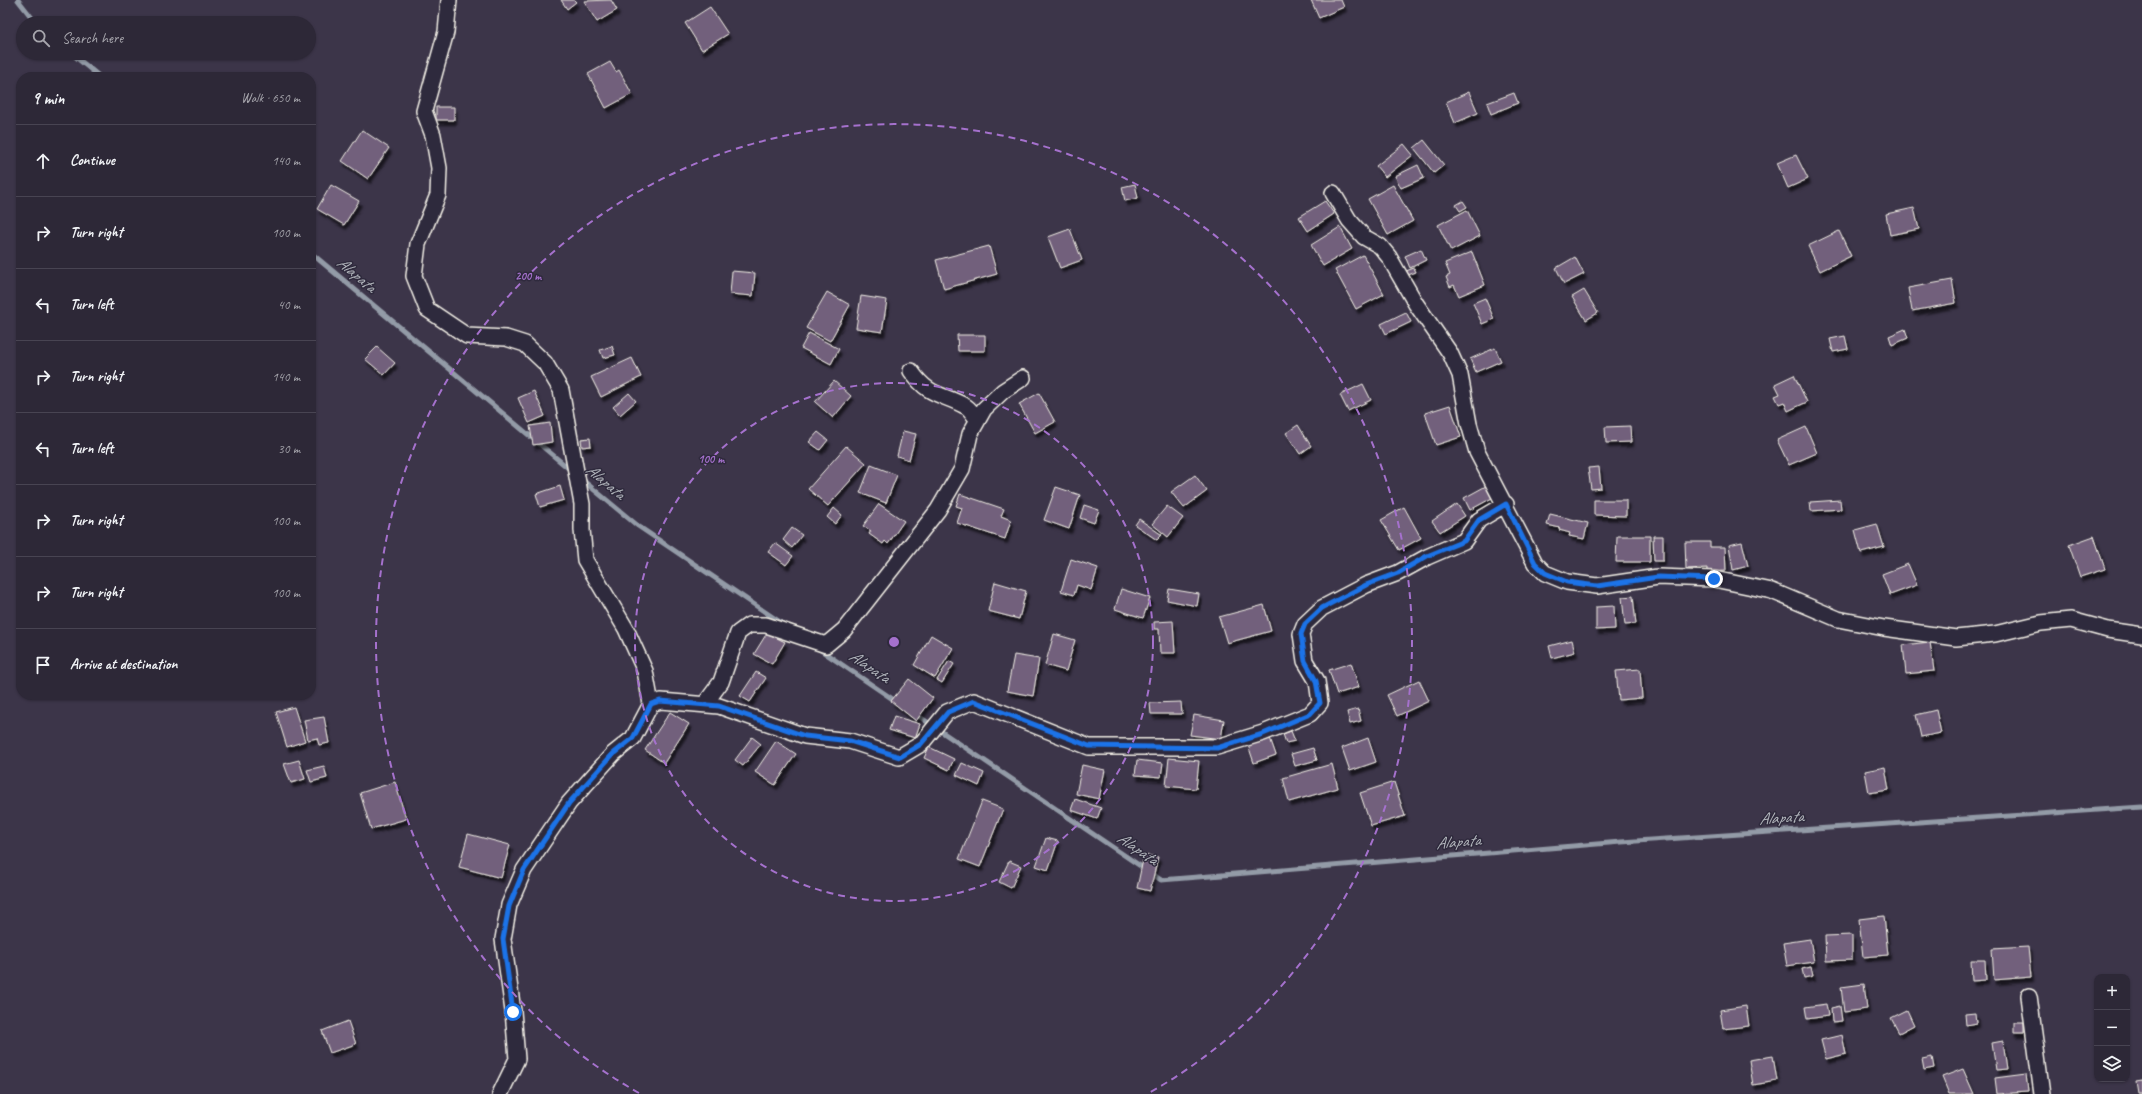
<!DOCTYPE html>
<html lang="en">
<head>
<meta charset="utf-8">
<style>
	body { margin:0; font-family:Caveat,sans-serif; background:#35303f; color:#f1f3f6 }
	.controls { position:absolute; right:12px; bottom:12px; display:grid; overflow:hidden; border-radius:8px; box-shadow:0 1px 3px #0004 }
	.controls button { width:36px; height:36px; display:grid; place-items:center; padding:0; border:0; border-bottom:1px solid #484452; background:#2d2837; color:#f1f3f6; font:20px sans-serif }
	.stop { position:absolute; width:12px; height:12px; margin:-9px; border:3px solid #1a73e8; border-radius:50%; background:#fff }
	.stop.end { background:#1a73e8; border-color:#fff; box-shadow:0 1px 4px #0008 }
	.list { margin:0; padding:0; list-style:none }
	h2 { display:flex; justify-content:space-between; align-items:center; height:52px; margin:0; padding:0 16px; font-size:17px }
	h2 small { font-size:13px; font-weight:400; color:#a7a6ad }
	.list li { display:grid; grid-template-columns:26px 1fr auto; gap:12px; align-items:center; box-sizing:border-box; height:72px; padding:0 16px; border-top:1px solid #484452 }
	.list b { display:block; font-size:15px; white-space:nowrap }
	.list em { font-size:13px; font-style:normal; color:#a7a6ad }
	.icon { flex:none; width:22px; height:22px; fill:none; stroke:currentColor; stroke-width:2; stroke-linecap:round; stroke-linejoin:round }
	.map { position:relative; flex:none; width:2142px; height:1094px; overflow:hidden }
	.search { position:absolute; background:#2d2837; box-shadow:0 1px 3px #0004; left:16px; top:16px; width:300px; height:44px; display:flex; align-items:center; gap:10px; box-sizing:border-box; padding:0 14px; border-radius:22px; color:#a7a6ad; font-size:15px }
	.panel { position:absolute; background:#2d2837; box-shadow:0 1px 3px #0004; left:16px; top:72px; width:300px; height:628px; border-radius:16px }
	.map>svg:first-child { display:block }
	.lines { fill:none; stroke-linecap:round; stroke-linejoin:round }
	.stream { stroke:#939ba7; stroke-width:5 }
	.building { fill:#72607b; stroke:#f4f1e8; filter:url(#shadow) }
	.street-casing { stroke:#f4f1e8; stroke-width:18 }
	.street { stroke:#2f2a3d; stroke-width:15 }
	.route { stroke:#1a73e8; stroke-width:5 }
	.ring { fill:none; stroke:#a571cd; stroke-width:2; stroke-dasharray:7 5 }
	.labels { text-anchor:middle; stroke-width:3; stroke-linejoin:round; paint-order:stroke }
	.water-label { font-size:17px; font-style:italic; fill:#b3b7bd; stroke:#2f2a3d }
	.centre { fill:#a571cd; stroke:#2f2a3d; stroke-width:2 }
	.ring-label { font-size:12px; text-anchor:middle; font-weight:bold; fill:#a571cd; stroke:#2f2a3d; stroke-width:3; stroke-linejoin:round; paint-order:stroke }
</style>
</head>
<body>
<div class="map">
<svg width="2142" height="1094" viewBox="0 0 2142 1094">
	<defs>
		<filter id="shadow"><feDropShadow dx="2.5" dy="4.5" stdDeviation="1" flood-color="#0009"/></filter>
	</defs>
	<rect width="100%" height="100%" fill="#3c3549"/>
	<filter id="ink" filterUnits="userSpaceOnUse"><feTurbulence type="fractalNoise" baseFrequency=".025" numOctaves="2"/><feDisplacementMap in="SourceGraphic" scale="8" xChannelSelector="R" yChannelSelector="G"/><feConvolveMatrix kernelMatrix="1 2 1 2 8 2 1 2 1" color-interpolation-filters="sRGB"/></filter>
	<g filter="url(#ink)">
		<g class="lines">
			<path class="stream" d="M18 0 36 23
				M71 53 100 77
				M311 253 573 472
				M580 478 638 526 783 624
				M819 649 897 702
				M914 713 1161 880 1621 842 2142 807"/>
		</g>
		<path class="building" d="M561 0H574L576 2 567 9Z
			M611 0 617 10 597 22 584 1Z
			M1311 0H1341L1344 7 1319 18Z
			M710 7 728 34 702 50 685 23Z
			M610 62 616 72 619 70 632 94 606 108 588 74Z
			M1469 92 1478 113 1455 123 1446 102Z
			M1514 93 1518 103 1491 114 1487 103Z
			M436 107H454V120H436Z
			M362 130 389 148 368 179 342 161Z
			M1424 140 1444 165 1434 173 1414 148Z
			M1404 144 1413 155 1385 177 1376 166Z
			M1796 155 1808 179 1788 188 1777 163Z
			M1418 165 1424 178 1401 188 1395 176Z
			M1135 184 1138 198 1125 201 1122 187Z
			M331 185 359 201 344 225 317 209Z
			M1393 185 1413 221 1388 235 1368 199Z
			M1325 201 1334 214 1308 231 1299 217Z
			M1463 201 1467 207 1460 211 1456 205Z
			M1914 208 1919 229 1890 235 1886 214Z
			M1467 210 1480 236 1451 251 1438 225Z
			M1340 227 1352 249 1323 266 1311 245Z
			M1070 229 1082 260 1060 268 1048 237Z
			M1839 231 1851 256 1820 271 1808 246Z
			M989 246 997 274 944 289 936 260Z
			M1421 249 1426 260 1410 268 1405 256Z
			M1472 252 1485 285 1459 296 1454 285 1450 287 1446 277 1450 275 1445 263Z
			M1363 255 1384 294 1356 309 1335 270Z
			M1575 257 1584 274 1564 284 1556 268Z
			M1414 268 1416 272 1408 275 1406 271Z
			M732 271 755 273 753 296 730 294Z
			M1952 280 1956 303 1912 311 1908 288Z
			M1584 290 1598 313 1586 320 1572 297Z
			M827 292 850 305 830 341 806 328Z
			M861 296 887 300 882 332 856 328Z
			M1485 298 1494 319 1482 324 1473 303Z
			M1406 312 1411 322 1386 334 1381 324Z
			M1905 329 1908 338 1892 345 1889 336Z
			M809 333 839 349 831 364 801 348Z
			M957 335H985V351H958Z
			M1845 336 1848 349 1833 352 1830 339Z
			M612 346 615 355 603 358 600 350Z
			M377 347 395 363 384 375 365 359Z
			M1495 348 1501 361 1476 372 1470 359Z
			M632 358 641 377 601 397 591 377Z
			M1794 375 1807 402 1788 411 1784 402 1779 404 1775 396 1780 394 1775 384Z
			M834 381 851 396 833 418 815 402Z
			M1363 384 1371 400 1348 411 1340 395Z
			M534 391 545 416 529 423 518 398Z
			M629 393 636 401 620 415 613 407Z
			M1039 393 1055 422 1035 433 1019 404Z
			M1450 405 1461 437 1436 445 1425 413Z
			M550 423 552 442 533 445 530 426Z
			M1298 425 1311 446 1300 454 1286 433Z
			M1630 426 1631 442 1606 443 1605 427Z
			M1806 427 1817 453 1789 465 1777 440Z
			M903 431 916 434 909 460 897 456Z
			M818 432 828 440 820 450 809 442Z
			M590 438 591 446 582 447 581 439Z
			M846 446 866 463 828 506 808 489Z
			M871 465 897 475 886 503 860 493Z
			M1599 467 1601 488 1591 489 1588 468Z
			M1195 475 1207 491 1184 508 1171 492Z
			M560 486 564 500 540 507 536 494Z
			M1486 486 1492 498 1470 510 1464 498Z
			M1056 487 1080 495 1069 529 1044 520Z
			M960 494 1004 509 1001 516 1011 520 1005 539 957 523 962 508 956 506Z
			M1594 500H1626V516L1594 515Z
			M1840 500 1841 509 1811 511 1810 502Z
			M879 504 904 521 888 544 885 541 883 544 869 534 871 531 863 526Z
			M1457 504 1465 516 1440 532 1432 521Z
			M1084 505 1099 510 1094 523 1080 518Z
			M1167 506 1183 518 1168 537 1152 524Z
			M1404 507 1421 538 1399 550 1381 520Z
			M834 508 842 515 835 524 827 517Z
			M1550 514 1588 523 1584 539 1569 536 1570 533 1559 530 1560 528 1547 525Z
			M1139 519 1162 535 1157 540 1135 525Z
			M1877 524 1884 547 1861 553 1855 530Z
			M792 528 802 535 792 548 783 540Z
			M1617 536H1650V562H1616Z
			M1653 536H1663V561H1654Z
			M2094 536 2105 569 2080 577 2069 545Z
			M1685 542H1710V547H1725L1726 571 1707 572V568L1686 569Z
			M1742 542 1748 566 1733 570 1729 545Z
			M775 543 793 556 786 565 768 552Z
			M1071 559 1098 568 1091 590 1077 585 1074 595 1061 591Z
			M1908 564 1917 585 1890 595 1882 574Z
			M995 582 1026 591 1019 619 988 611Z
			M1121 589 1150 598 1143 618 1115 609Z
			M1169 589 1199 594 1197 606 1167 600Z
			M1633 596 1636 624 1625 625 1622 597Z
			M1264 605 1271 631 1227 643 1219 617Z
			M1614 606 1615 629 1596 630V607Z
			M1173 621 1175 653H1160L1159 629H1154V622Z
			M767 633 785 642 772 664 754 654Z
			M1054 634 1075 640 1066 671 1045 665Z
			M931 635 953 648 935 678 914 665Z
			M1572 640 1575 652 1552 658 1549 646Z
			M1930 642 1934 671 1906 674 1903 645Z
			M1014 655 1039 659 1033 696 1007 691Z
			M949 661 954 664 942 683 937 680Z
			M1351 663 1359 687 1337 694 1329 670Z
			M1640 669 1642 698 1619 700 1616 671Z
			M756 672 766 678 750 702 740 696Z
			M909 679 933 698 916 721 891 701Z
			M1419 680 1429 701 1397 716 1387 695Z
			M1181 702 1182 714H1151L1150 703Z
			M294 707 305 741 287 747 276 712Z
			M1358 709 1361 721 1350 724 1347 712Z
			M1936 710 1941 733 1921 737 1916 715Z
			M670 712 689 724 664 763 645 750Z
			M1194 715 1224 720 1221 739 1190 735Z
			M894 716 920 724 915 738 889 730Z
			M324 717 329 743 319 745 317 738 308 740 304 720Z
			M1291 731 1295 741 1286 743 1283 734Z
			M752 737 761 744 743 766 735 760Z
			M1270 738 1276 755 1254 763 1248 745Z
			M1368 738 1376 762 1350 771 1342 748Z
			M776 741 796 754 775 785 755 772Z
			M929 747 954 759 949 770 924 758Z
			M1313 748 1317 760 1295 766 1291 754Z
			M1169 758 1199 761 1196 789 1166 786Z
			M299 760 305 779 291 783 284 764Z
			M1137 760 1163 763 1161 777 1135 775Z
			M962 763 984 773 979 786 956 775Z
			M1332 764 1338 788 1289 802 1283 778Z
			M1082 765 1105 770 1099 799 1076 794Z
			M324 766 327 778 311 782 307 770Z
			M1885 767 1889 790 1869 793 1865 771Z
			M395 782 406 819 371 829 360 793Z
			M1394 782 1405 816 1371 826 1360 793Z
			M1075 799 1101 808 1097 819 1071 810Z
			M982 801 1003 809 980 867 959 859Z
			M468 834 510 845 501 878 459 867Z
			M1046 838 1058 841 1048 870 1036 866Z
			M1144 855 1158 857 1150 891 1137 888Z
			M1009 861 1021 866 1011 888 999 882Z
			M1884 916 1888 955 1863 957 1859 919Z
			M1852 935V960L1826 961 1825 936Z
			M1810 939 1814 962 1787 966 1783 943Z
			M2028 947 2031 977 1994 980 1992 949Z
			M1971 960H1985L1986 980 1972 981Z
			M1811 967 1813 976 1804 978 1802 969Z
			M1864 984 1867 1009 1844 1012 1841 987Z
			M1826 1004 1828 1016 1807 1019 1805 1007Z
			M1746 1006 1749 1026 1723 1029 1720 1010Z
			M1840 1006 1842 1021 1832 1022 1831 1008Z
			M1907 1010 1914 1025 1899 1033 1891 1018Z
			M1975 1013 1976 1023 1966 1025 1965 1014Z
			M348 1021 356 1044 330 1053 322 1031Z
			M2014 1022H2024V1032H2014Z
			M1842 1035 1846 1054 1826 1059 1821 1040Z
			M2003 1041 2007 1069 1996 1070 1992 1043Z
			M1773 1056 1777 1081 1753 1085 1749 1060Z
			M1932 1057 1934 1068 1924 1070 1922 1059Z
			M1963 1069 1974 1094H1949L1942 1077Z
			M2026 1074 2028 1092 1997 1094 1995 1078Z
			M2142 1081V1094H2138L2136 1082Z"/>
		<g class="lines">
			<defs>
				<path id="street" d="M449 0 446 32 424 111 433 135 439 168 438 195 418 244 414 276 427 309 467 336 506 338 525 344 545 363 561 390 582 504V530L585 560 626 629 645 671 651 704
					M1333 193 1349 220 1364 237 1380 246 1389 257 1416 304 1450 353 1460 375 1469 424 1477 452 1535 563 1545 573 1567 582 1597 586 1658 577 1714 579 1772 591 1838 619 1884 628 1956 638 1995 634 2041 623 2071 620 2108 630 2142 635
					M911 371C929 397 941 393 965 406 970 408 974 416 978 420
					M704 705 721 682 738 633 749 625H766L826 645 844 630 938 510 962 469 970 434 984 409 1003 391 1023 378
					M2029 996 2042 1094
					M500 1094 517 1059 513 1011 503 939 509 905 524 870 569 803 613 754 633 738 651 704 661 701 719 706 805 736 850 741 899 757 921 744 947 712 974 701 1089 747H1217L1263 733 1310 714 1320 703 1317 681 1305 661 1301 634 1305 624 1322 608 1366 585 1398 573 1427 557 1464 541 1479 520 1506 504"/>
			</defs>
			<use href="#street" class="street-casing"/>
			<use href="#street" class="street"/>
		</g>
	</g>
	<g class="lines" filter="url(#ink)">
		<path class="route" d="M513 1012 503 939 509 906 524 870 569 803 613 754 633 738 651 704 660 701 719 706 805 736 850 741 900 757 921 744 948 712 974 701 1089 746 1217 748 1263 734 1310 714 1320 703 1316 681 1305 661 1301 634 1305 624 1322 608 1366 585 1398 573 1427 556 1464 541 1479 520 1506 504 1535 563 1545 573 1567 582 1597 586 1658 577 1714 579"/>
	</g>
	<g class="ring">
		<circle cx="894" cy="642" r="259"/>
		<path d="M639 1093A518 518 0 1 1 1149 1093"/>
	</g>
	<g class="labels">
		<g class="water-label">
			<text transform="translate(357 274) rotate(40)" y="6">Alapata</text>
			<text transform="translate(606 481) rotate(40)" y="6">Alapata</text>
			<text transform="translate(870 666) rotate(34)" y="6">Alapata</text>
			<text transform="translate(1781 817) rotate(-4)" y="6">Alapata</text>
			<text transform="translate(1458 841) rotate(-5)" y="6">Alapata</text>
			<text transform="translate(1138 848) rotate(34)" y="6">Alapata</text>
		</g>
	</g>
	<circle cx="894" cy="642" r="6" class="centre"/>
	<g class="ring-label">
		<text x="528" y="280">200 m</text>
		<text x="711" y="463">100 m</text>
	</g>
</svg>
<div class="controls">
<button>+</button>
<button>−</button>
<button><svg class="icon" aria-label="layers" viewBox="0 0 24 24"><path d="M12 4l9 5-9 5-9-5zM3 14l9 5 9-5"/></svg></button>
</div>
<div class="stop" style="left:513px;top:1012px"></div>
<div class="stop end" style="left:1714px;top:579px"></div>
<div class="search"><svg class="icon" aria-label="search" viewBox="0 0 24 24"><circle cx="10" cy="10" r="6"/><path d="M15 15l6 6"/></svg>Search here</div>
<section class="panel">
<h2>9 min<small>Walk · 650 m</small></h2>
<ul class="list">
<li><svg class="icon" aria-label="ahead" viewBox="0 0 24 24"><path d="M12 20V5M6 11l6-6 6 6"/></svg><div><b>Continue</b></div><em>140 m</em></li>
<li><svg class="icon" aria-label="right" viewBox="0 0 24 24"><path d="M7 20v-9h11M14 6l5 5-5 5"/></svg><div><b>Turn right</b></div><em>100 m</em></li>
<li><svg class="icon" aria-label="left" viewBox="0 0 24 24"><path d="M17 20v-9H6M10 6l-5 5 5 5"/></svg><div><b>Turn left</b></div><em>40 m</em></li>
<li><svg class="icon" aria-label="right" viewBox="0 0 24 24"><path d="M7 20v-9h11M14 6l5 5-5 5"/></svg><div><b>Turn right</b></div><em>140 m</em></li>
<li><svg class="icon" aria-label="left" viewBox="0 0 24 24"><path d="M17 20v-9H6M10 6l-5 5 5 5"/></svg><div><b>Turn left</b></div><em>30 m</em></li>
<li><svg class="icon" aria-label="right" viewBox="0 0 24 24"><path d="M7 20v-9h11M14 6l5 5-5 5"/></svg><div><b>Turn right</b></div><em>100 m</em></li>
<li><svg class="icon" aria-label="right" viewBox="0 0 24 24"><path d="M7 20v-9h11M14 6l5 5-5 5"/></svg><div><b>Turn right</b></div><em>100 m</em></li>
<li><svg class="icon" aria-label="arrive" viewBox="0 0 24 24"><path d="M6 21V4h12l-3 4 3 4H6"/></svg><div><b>Arrive at destination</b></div></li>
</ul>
</section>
</div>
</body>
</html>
